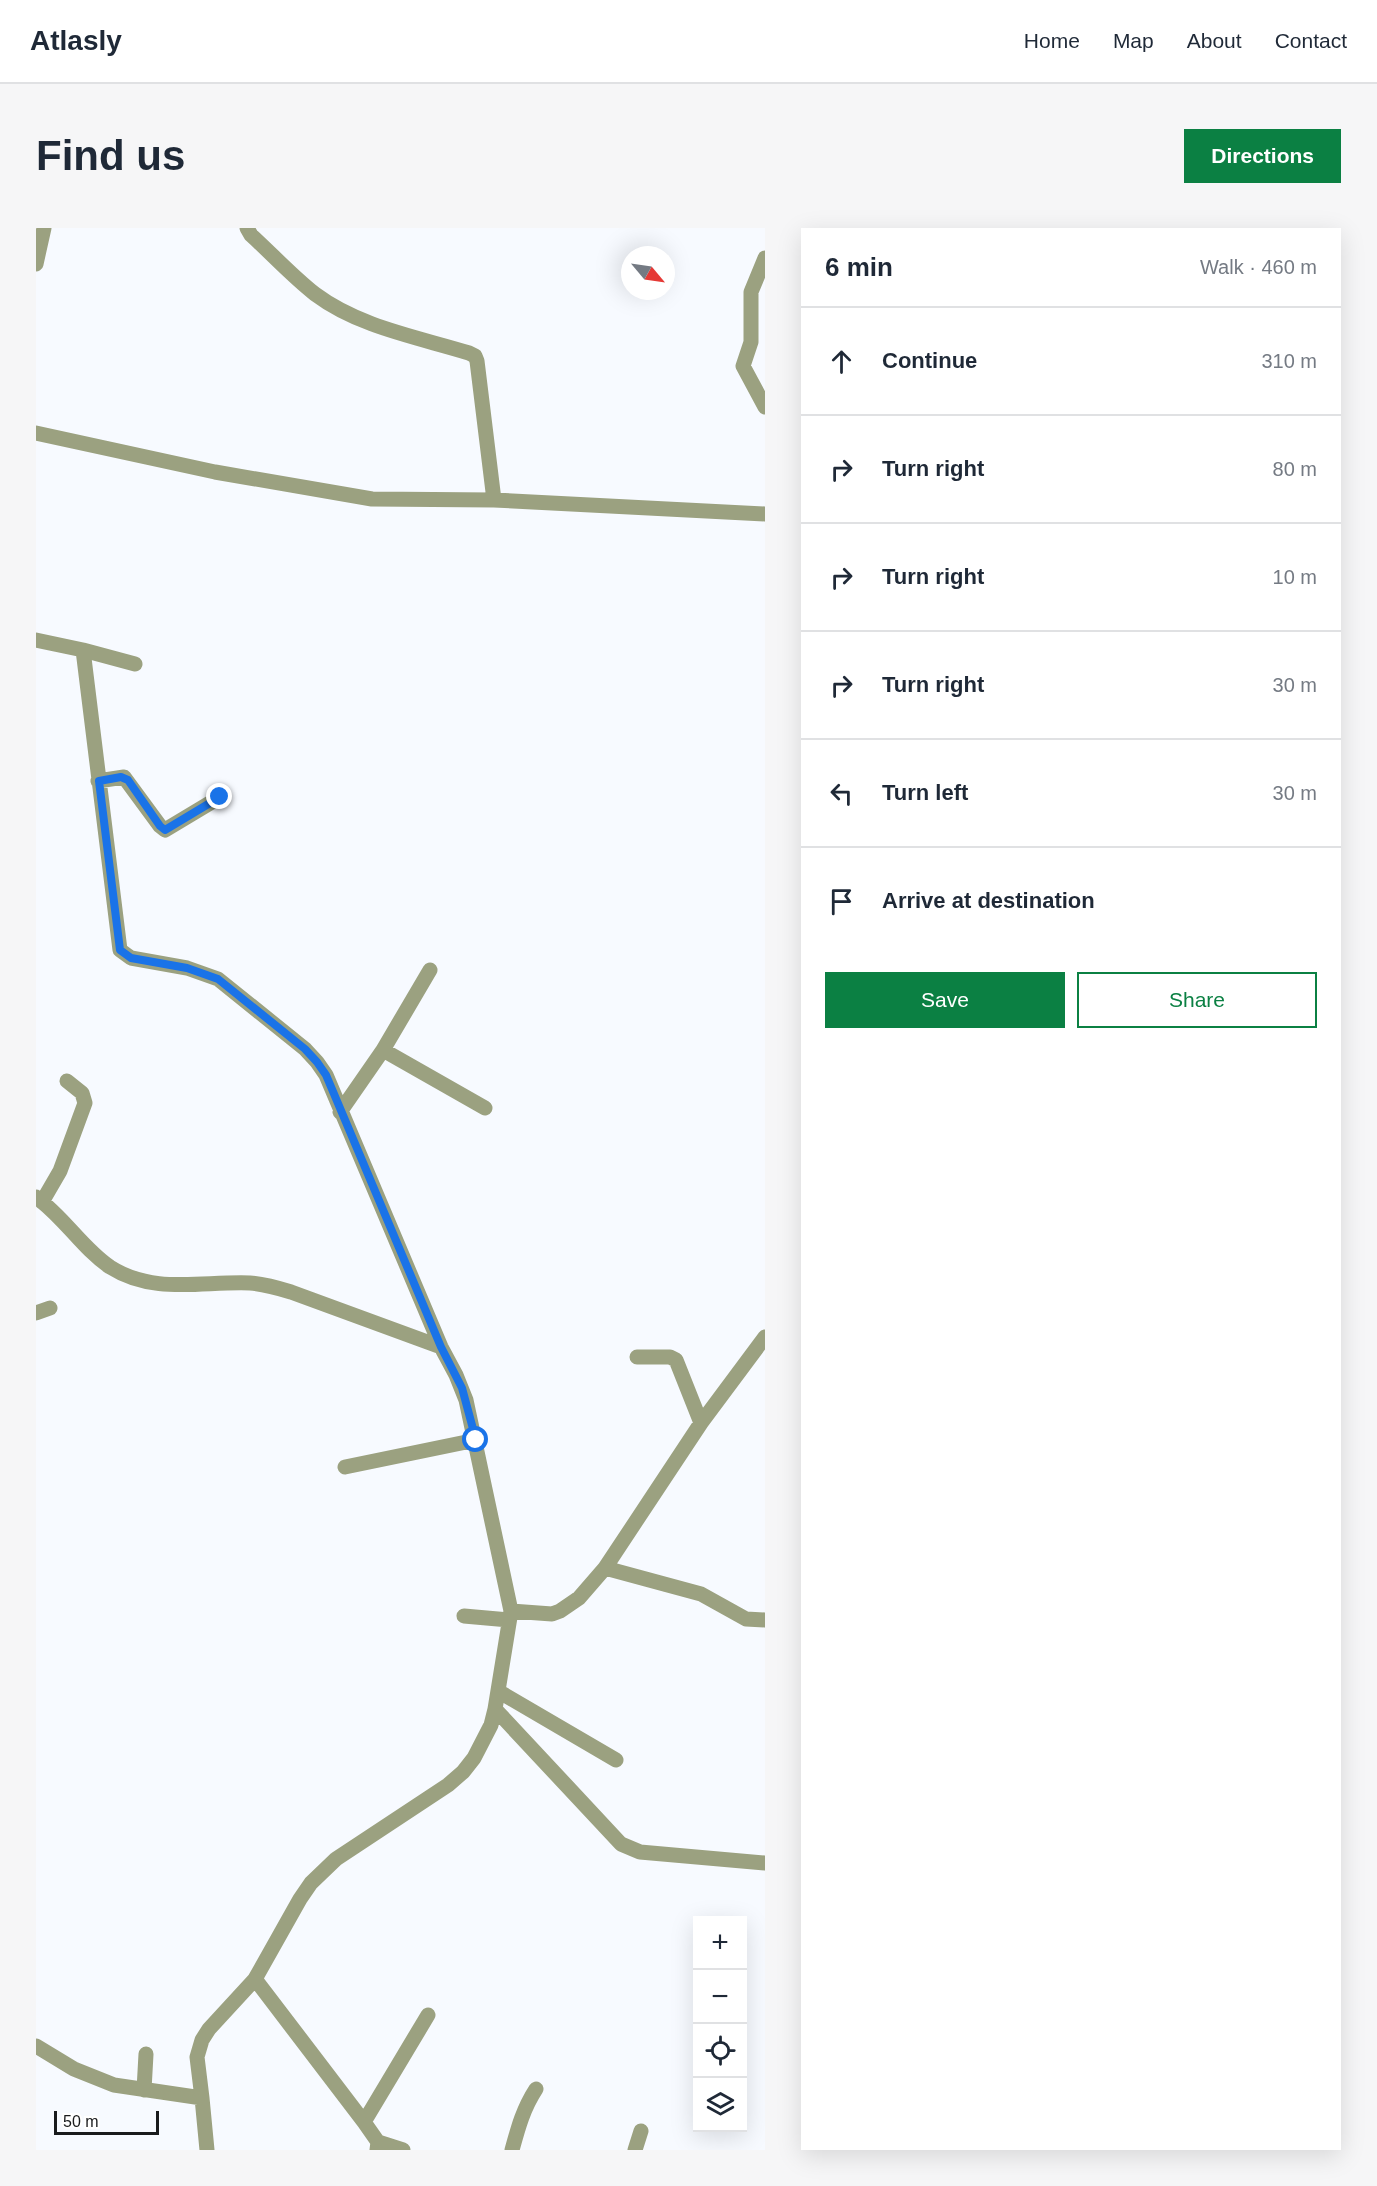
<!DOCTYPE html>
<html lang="en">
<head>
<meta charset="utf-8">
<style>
	body { margin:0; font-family:Arial,sans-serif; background:#f6f6f7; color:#1f2937 }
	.controls { position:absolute; right:18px; bottom:18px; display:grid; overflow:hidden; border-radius:0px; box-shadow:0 6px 24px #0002 }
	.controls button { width:54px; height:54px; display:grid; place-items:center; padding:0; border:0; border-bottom:2px solid #e0e1e3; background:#fff; color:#1f2937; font:30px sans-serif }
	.compass { position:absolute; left:585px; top:18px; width:54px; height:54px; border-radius:50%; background:#fff; box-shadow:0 6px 24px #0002; rotate:119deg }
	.scale { position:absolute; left:18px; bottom:15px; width:105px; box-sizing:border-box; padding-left:6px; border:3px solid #191b1d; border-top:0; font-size:16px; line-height:21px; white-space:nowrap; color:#191b1d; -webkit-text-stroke:4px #fff; paint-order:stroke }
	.stop { position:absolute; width:18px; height:18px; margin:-14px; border:4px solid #1a73e8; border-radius:50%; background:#fff }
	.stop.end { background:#1a73e8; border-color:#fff; box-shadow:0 2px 6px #0008 }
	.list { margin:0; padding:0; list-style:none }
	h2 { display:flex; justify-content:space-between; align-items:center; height:78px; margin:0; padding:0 24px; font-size:26px }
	h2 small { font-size:20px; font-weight:400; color:#747a83 }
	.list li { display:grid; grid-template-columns:39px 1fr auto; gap:18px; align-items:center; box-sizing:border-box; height:108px; padding:0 24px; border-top:2px solid #e0e1e3 }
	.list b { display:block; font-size:22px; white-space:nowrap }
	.list em { font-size:20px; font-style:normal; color:#747a83 }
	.actions { display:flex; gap:12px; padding:18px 24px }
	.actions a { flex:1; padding:14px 0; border:2px solid #0b8043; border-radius:0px; text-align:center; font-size:21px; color:#0b8043 }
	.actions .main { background:#0b8043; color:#fff }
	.icon { flex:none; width:33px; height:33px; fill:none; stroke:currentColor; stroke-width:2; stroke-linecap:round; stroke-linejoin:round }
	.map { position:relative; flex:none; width:729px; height:1922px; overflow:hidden; border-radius:0px }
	header { display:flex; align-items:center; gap:36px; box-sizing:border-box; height:84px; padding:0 30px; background:#fff; border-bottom:2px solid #e0e1e3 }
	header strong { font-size:28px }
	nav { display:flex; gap:33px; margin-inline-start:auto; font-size:21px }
	.intro { display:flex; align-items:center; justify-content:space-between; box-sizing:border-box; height:144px; padding:0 36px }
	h1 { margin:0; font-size:42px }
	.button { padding:15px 27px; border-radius:0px; background:#0b8043; color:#fff; font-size:21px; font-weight:700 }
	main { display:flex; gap:36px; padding:0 36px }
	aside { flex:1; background:#fff; border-radius:0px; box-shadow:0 6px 24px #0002 }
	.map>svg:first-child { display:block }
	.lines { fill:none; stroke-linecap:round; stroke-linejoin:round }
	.minor { stroke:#9ba180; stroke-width:15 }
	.route { stroke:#1a73e8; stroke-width:8 }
</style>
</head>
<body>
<header>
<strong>Atlasly</strong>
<nav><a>Home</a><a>Map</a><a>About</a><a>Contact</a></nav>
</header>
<div class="intro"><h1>Find us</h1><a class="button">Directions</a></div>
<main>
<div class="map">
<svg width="729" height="1922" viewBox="0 0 729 1922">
	<rect width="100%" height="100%" fill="#f7faff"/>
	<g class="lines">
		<path class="minor" d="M211 0 215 7C236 26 256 48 279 66 323 99 381 109 433 125L439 128 441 133 458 272
			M729 30 715 64V114L707 138 729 179
			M0 36 8 0
			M0 205 179 244 336 271 458 272 729 286
			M0 412 47 422 84 722 95 730 151 740 182 751 269 821 281 834 290 847 405 1119 420 1147 430 1172 475 1383 459 1481 455 1497 438 1530 427 1544 412 1557 300 1631 275 1655 264 1671 219 1751 173 1801 166 1812 161 1829 166 1870
			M47 422 99 436
			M62 553 88 549 124 598 129 602 184 569
			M347 822 449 880
			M304 884 347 822 394 742
			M0 969C28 989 46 1020 74 1039 118 1067 166 1053 214 1055 228 1056 242 1060 255 1064L405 1119
			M6 974 24 943 49 875 46 865 31 853
			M0 1085 14 1080
			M601 1129H634L640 1132 665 1195
			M309 1239 440 1212
			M569 1340 665 1366 710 1391 729 1392
			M475 1383 516 1386 524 1383 543 1370 569 1340 665 1195 729 1109
			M428 1388 473 1392
			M462 1463 580 1532
			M459 1481 585 1616 604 1624 729 1635
			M219 1751 328 1894 342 1914 341 1922
			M0 1818 38 1841 78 1857 166 1870 171 1922
			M108 1862 110 1826
			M328 1894 392 1787
			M342 1914 367 1922
			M476 1922C482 1900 487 1881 500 1861
			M599 1922 605 1903"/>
	</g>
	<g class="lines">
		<path class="route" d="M184 569 129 602 124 598 92 552 85 549 63 553 84 722 95 730 151 740 182 751 269 821 281 834 290 847 405 1119 426 1160 440 1212"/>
	</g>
</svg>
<div class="controls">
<button>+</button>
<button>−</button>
<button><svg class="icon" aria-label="locate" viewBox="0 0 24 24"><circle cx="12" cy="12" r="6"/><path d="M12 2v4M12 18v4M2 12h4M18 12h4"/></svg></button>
<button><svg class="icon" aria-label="layers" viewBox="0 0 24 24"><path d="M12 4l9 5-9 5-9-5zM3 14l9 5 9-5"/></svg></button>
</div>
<svg class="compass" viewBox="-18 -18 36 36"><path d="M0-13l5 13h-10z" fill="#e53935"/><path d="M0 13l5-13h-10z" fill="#747a83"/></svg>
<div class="scale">50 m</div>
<div class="stop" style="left:440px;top:1212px"></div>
<div class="stop end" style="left:184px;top:569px"></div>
</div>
<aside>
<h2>6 min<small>Walk · 460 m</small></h2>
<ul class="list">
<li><svg class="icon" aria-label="ahead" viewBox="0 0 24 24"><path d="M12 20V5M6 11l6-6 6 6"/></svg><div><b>Continue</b></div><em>310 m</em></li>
<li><svg class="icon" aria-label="right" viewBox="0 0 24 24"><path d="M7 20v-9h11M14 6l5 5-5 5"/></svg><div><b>Turn right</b></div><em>80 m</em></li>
<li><svg class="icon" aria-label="right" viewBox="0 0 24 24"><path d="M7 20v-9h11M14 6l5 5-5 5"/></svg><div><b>Turn right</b></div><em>10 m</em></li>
<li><svg class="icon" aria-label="right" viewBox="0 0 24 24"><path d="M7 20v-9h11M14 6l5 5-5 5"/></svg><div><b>Turn right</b></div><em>30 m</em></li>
<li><svg class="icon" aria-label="left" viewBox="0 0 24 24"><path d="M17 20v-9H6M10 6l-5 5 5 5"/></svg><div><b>Turn left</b></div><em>30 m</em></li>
<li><svg class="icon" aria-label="arrive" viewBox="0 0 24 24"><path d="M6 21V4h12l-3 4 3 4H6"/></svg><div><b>Arrive at destination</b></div></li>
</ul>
<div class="actions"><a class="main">Save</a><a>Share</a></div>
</aside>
</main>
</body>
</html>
